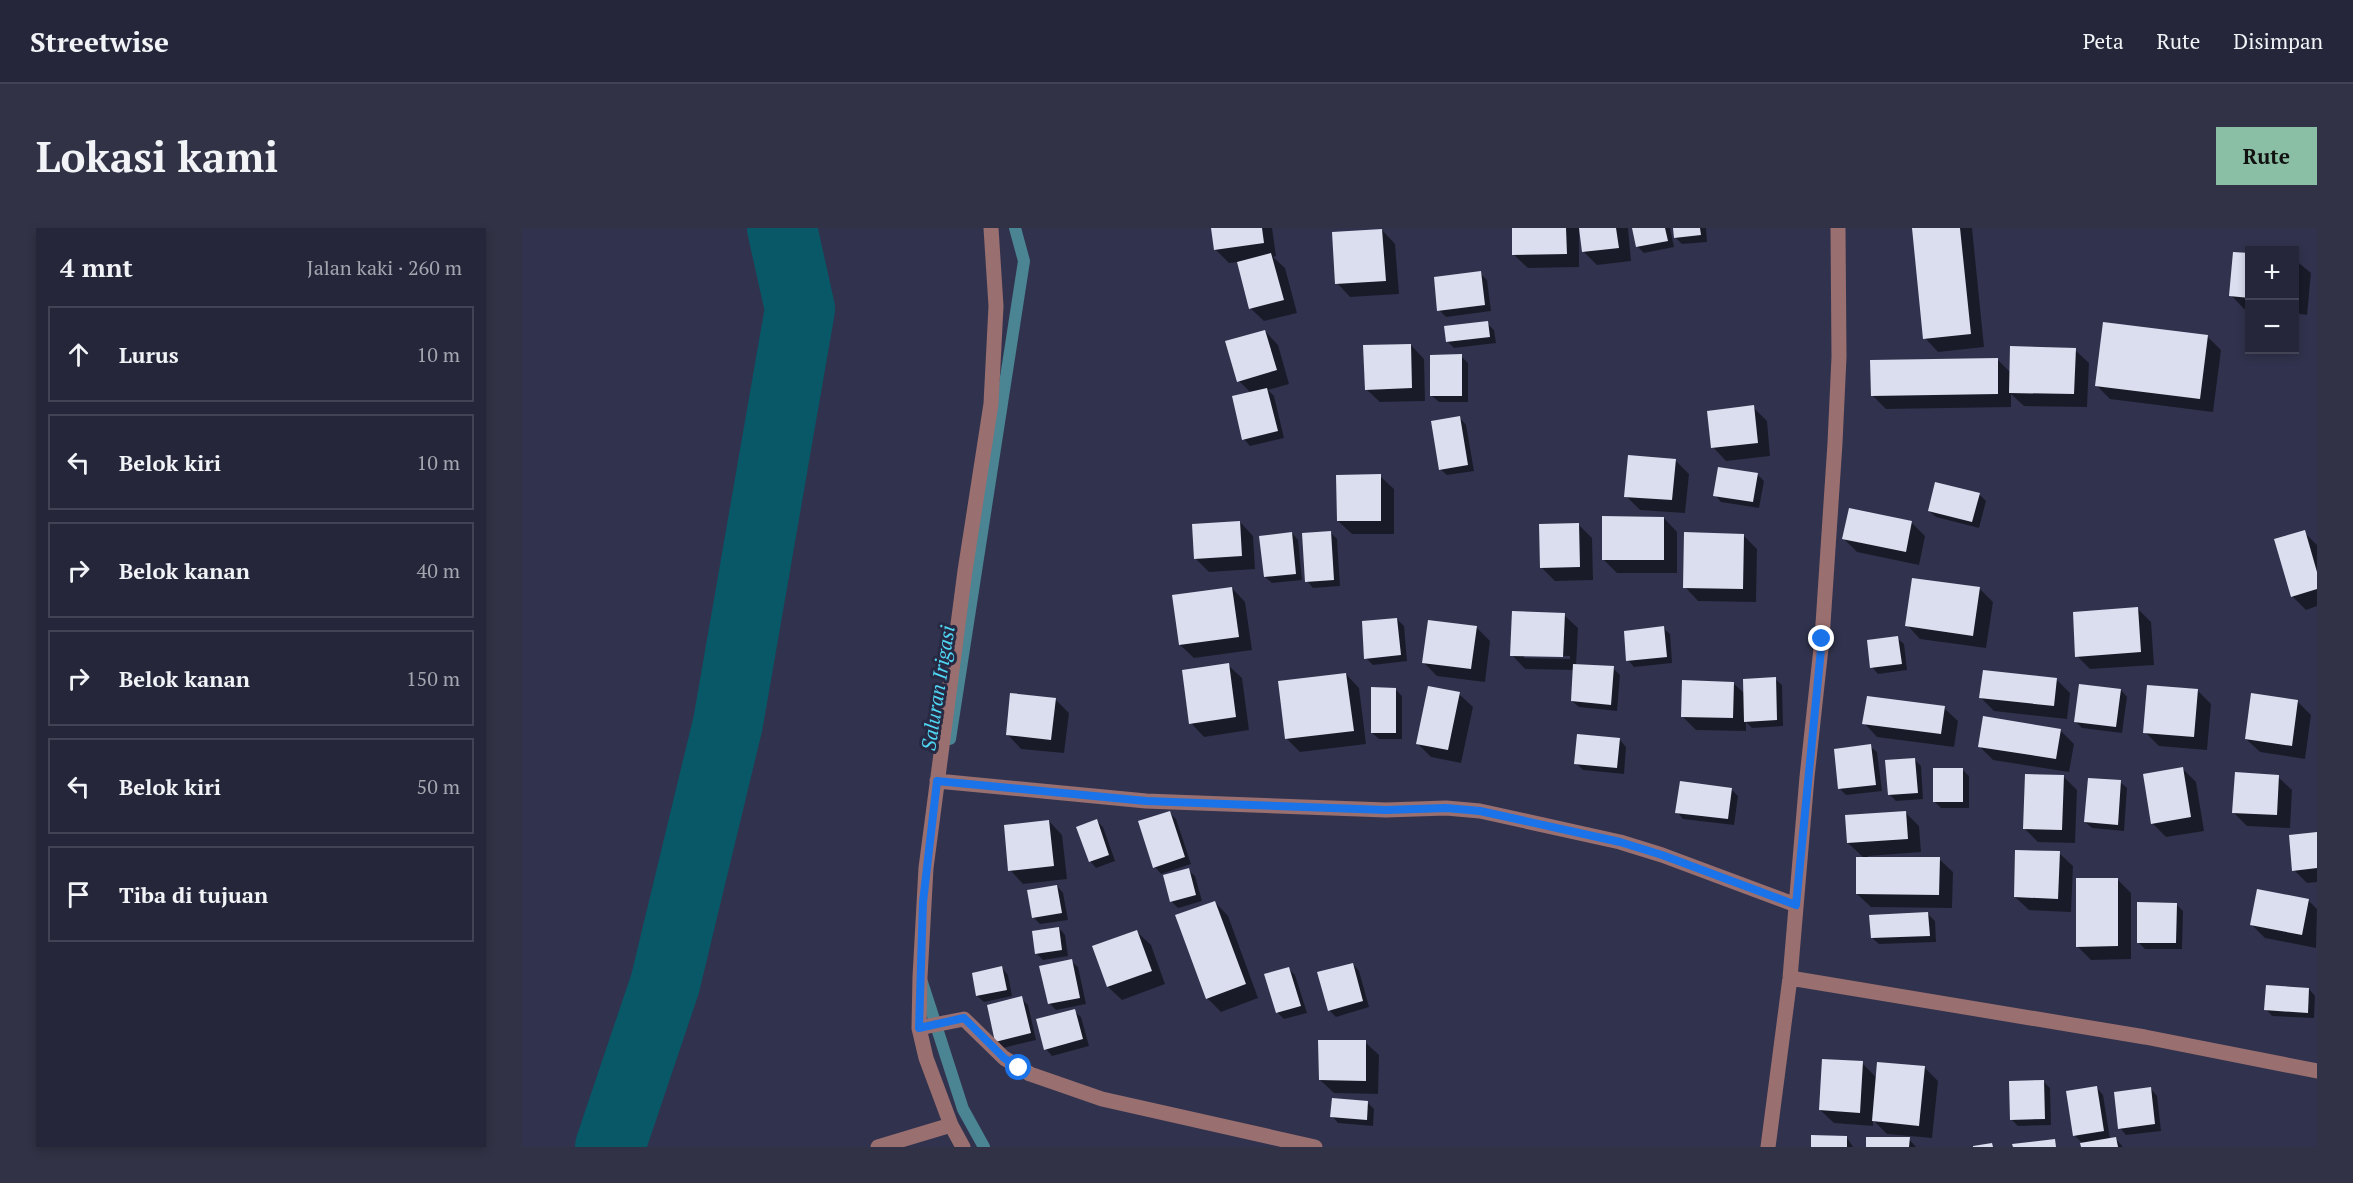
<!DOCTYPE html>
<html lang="id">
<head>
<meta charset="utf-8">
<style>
	body { margin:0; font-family:"PT Serif",serif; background:#313245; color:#f1f3f6 }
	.controls { position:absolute; right:18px; top:18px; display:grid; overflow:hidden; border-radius:0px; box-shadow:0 3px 9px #0003 }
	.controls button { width:54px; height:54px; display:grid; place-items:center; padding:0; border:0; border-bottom:2px solid #424354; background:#25263a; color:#f1f3f6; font:30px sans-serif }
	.stop { position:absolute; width:18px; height:18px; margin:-14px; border:4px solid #1a73e8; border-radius:50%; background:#fff }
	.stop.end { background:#1a73e8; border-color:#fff; box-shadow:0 2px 6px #0008 }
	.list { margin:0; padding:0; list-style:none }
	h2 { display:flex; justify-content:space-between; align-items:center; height:78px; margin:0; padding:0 24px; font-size:26px }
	h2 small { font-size:20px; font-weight:400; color:#a3a5af }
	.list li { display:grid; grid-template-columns:39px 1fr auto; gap:18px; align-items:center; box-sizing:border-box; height:96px; margin:0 12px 12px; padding:0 12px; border:2px solid #424354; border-radius:0px }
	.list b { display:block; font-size:22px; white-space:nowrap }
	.list em { font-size:20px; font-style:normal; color:#a3a5af }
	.icon { flex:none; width:33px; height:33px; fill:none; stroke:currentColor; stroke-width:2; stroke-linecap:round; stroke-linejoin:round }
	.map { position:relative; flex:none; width:1795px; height:919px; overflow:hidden; border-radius:0px }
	header { display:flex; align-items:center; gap:36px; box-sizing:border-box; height:84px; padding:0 30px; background:#25263a; border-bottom:2px solid #424354 }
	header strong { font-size:28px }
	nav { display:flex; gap:33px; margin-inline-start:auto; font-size:21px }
	.intro { display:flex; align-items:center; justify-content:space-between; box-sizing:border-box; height:144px; padding:0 36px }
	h1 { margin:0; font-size:42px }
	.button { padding:15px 27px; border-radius:0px; background:#8abfa5; color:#111; font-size:21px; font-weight:700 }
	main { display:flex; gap:36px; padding:0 36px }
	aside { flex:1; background:#25263a; border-radius:0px; box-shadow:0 3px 9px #0003 }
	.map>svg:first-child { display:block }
	.shadow { fill:#0007; fill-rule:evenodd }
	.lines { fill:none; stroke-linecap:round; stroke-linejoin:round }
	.stream { stroke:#4b8493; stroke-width:12 }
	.river { stroke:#085867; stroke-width:70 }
	.building { fill:#dbdeef }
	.minor { stroke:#9a6f70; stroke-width:15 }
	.route { stroke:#1a73e8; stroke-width:8 }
	.labels { text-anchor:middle; stroke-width:6; stroke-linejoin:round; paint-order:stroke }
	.water-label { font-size:20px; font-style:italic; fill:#4fd5f2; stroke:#272943 }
</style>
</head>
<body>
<header>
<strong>Streetwise</strong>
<nav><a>Peta</a><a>Rute</a><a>Disimpan</a></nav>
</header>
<div class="intro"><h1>Lokasi kami</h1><a class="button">Rute</a></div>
<main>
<aside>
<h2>4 mnt<small>Jalan kaki · 260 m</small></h2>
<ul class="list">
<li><svg class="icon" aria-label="ahead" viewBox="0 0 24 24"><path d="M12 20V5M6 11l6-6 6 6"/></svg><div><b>Lurus</b></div><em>10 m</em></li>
<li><svg class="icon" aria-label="left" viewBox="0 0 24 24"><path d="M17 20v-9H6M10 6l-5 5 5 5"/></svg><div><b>Belok kiri</b></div><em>10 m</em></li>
<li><svg class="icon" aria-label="right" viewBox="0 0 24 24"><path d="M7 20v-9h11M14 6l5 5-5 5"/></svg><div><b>Belok kanan</b></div><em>40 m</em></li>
<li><svg class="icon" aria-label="right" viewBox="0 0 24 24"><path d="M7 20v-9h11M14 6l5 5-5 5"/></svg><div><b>Belok kanan</b></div><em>150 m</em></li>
<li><svg class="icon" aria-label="left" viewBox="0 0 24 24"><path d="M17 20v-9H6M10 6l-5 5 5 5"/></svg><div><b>Belok kiri</b></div><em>50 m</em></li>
<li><svg class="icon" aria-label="arrive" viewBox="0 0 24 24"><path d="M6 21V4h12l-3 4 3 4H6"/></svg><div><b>Tiba di tujuan</b></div></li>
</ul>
</aside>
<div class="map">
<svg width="1795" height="919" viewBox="0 0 1795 919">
	<rect width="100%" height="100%" fill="#31334e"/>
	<path class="shadow" d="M691 0H750L754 28 751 29 763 40 775 85 742 93 728 80 716 34 707 35 693 21Z
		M992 0H1106L1109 33 1075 37 1061 23 1059 3H1057V39L1006 40 992 27Z
		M1112 0H1148L1152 19 1122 25 1115 18Z
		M1152 0H1184L1185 14 1160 16 1153 9Z
		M1392 0H1450L1462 119 1416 124 1403 110Z
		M860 2 873 16 877 66 828 69 815 55Z
		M1728 27V81H1722L1709 67Z
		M1772 31 1789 45 1785 87 1772 85Z
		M958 45 965 52 969 83 924 89 917 82Z
		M965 95 972 102 974 115 932 120 925 113Z
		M743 103 756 117 767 156 746 162 752 168 762 210 728 218 722 211 729 165 717 153Z
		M1685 108 1699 122 1691 184 1588 171 1575 158Z
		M889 117 902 131 903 173 858 174 844 161Z
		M1553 122 1567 135 1565 179 1502 178 1489 166V179L1364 181 1350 167 1475 131 1489 145Z
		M939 128 946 135V174H917L910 168Z
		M1231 179 1245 193 1248 228 1204 233 1191 219Z
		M938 190 944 197 952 243 925 247 918 241Z
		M1153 232 1167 246 1163 285 1118 282 1104 268Z
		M1235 246 1242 253 1237 280 1199 274 1193 267Z
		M858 248 872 261V306H830L816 293Z
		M1457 266 1464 273 1457 300 1414 289 1407 283Z
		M1142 290 1155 304V345H1095L1081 331Z
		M718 294 731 308 733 341 687 344 673 330Z
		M1389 294 1403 308 1397 337 1335 324 1322 311Z
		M1057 297 1070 310 1071 352 1033 353 1020 340Z
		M808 304 815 311 818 358 791 360 785 353Z
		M1782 304 1795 317V378L1784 382 1770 368Z
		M770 305 776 312 780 352 750 355 743 349Z
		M1221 307 1235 321 1234 374 1176 373 1163 359Z
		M710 360 723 374 730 422 672 430 658 417Z
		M1458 361 1471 374 1464 420 1398 411 1385 397Z
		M1616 381 1629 394 1632 437 1568 441 1555 428Z
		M1042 387 1056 400 1054 438 1091 440 1098 447 1095 483 1057 479 1050 473 1052 442 1003 441 990 427ZM1002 427 1048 428V431L1002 430Z
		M875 391 882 398 885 433 851 437 844 430Z
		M954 399 968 413 963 454 915 448 902 435Z
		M1141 400 1148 406 1150 435 1112 439 1106 432Z
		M1375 410 1382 416 1385 442 1356 446 1350 439Z
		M706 437 720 450 727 502 682 509 669 495Z
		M824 446 837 460 844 516 778 524 765 511Z
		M1253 451 1260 457 1261 498 1230 500 1224 494V503L1174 502 1160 488 1211 455 1223 466Z
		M1534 451 1548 465 1545 491 1472 483 1459 470Z
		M873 461 880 468V511H857L850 505Z
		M1599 462 1605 469 1600 505 1560 500 1554 494Z
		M1676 463 1689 476 1685 522 1637 518 1623 504Z
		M937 466 951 479 939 535 909 529 896 516Z
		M533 471 547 485 542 525 499 521 486 507Z
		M1776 474 1789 487 1783 531 1738 524 1724 511Z
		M1422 480 1436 493 1432 519 1355 509 1342 495Z
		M1538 502 1552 516 1547 544 1471 532 1458 519Z
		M1098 512 1104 519 1102 546 1061 542 1054 535Z
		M1348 518 1355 524 1360 563 1324 567 1318 561Z
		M1392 531 1399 538 1401 571 1374 573 1367 566Z
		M1440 541 1447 548V580H1419L1412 573Z
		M1661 541 1674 554 1682 603 1644 609 1630 595Z
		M1541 548 1555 562 1553 615 1516 614 1502 600Z
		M1756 549 1770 562 1768 600 1725 598 1711 584Z
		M1598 554 1605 560 1602 603 1570 600 1563 594Z
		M1209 561 1216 568 1212 597 1161 591 1155 584Z
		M648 585 654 591 669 636 639 646 633 639Z
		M1384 585 1397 598 1399 624 1346 628V630L1417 631 1431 644 1430 680 1349 679 1335 666 1342 630 1326 615Z
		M527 593 540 607 545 651 501 656 488 642Z
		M575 593 581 599 593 633 574 640 568 633Z
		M1795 606V654L1785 655 1772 642Z
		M1537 625 1551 638 1549 684 1507 682 1493 669Z
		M666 642 673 648 680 673 656 680 649 673Z
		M1595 651 1609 665V731L1569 732 1555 718Z
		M535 658 541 665 546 692 518 696 511 689Z
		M1786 672 1795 681 1794 720 1743 710 1730 697Z
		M693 674 706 688 736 770 699 784 685 770Z
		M1654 676 1661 683 1660 721H1623L1616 714Z
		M1406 686 1413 693 1414 714 1357 716 1350 710Z
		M537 700 543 707 546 728 521 732 514 725Z
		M615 704 629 717 643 756 600 772 586 759 572 719Z
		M549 733 556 739 564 776 534 782 528 776 519 739Z
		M831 736 837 743 847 779 814 789 807 782Z
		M480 740 486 747 490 768 462 774 455 768Z
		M767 741 773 747 785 785 762 791 755 784Z
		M1787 761 1793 768 1792 790 1750 788 1744 781Z
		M499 770 506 777 514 812 481 820 475 813Z
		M552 783 559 789 567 818 530 828 524 821Z
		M843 814 857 827 856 866 812 865 798 852Z
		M1340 835 1355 850 1403 840 1416 853 1410 910 1365 906 1351 892V898L1312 895 1298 882Z
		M1521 853 1528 860 1529 897 1496 898 1489 891Z
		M1575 860 1581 867 1588 911H1594L1601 919H1560L1561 916 1552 907Z
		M1629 861 1635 868 1639 903 1604 907 1598 900Z
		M846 875 852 881 851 898 816 895 810 888Z
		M1325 910 1331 919H1290Z
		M1387 911 1394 919H1346Z"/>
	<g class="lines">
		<path class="stream" d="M428 511 502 33 493 0
			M400 754 441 881 462 919"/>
		<path class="river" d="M88 919 143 756 206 495 278 81 260 0"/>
	</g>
	<path class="building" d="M689 0H740L742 15 692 22Z
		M990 0H1044L1045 26 990 27Z
		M1057 0H1094L1097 20 1060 24Z
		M1110 0H1143L1146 13 1114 19Z
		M1151 0H1178L1179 7 1152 10Z
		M1390 0H1438L1449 106 1401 111Z
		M860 1 864 53 813 56 810 4Z
		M1711 24 1728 25V70L1707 68Z
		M749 25 762 72 727 81 715 34Z
		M1772 29 1776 30 1774 50H1772Z
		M959 43 963 77 915 83 912 49Z
		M966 93 968 109 924 114 922 98Z
		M1581 94 1686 107 1678 171 1573 158Z
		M743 102 755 142 715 154 703 113Z
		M889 116 890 160 843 162 841 117Z
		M1488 118 1554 120 1552 166 1487 165Z
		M940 126V168H908V127Z
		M1476 130V166L1349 168 1348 132Z
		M745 160 756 203 720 212 710 168Z
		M1232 177 1236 215 1189 220 1185 183Z
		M938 188 946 237 917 242 909 193Z
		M1106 227 1154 231 1150 272 1102 269Z
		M1196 239 1236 245 1231 274 1191 268Z
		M859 246V293H815L814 247Z
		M1413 254 1458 265 1450 294 1406 283Z
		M1327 280 1390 293 1384 324 1320 311Z
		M1080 288 1142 289V332H1080Z
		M718 293 720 328 672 331 670 296Z
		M1057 295 1058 339 1018 340 1017 296Z
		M1783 302 1795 344V361L1769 369 1752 311Z
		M809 303 812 352 783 354 780 305Z
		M770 304 774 346 742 349 737 308Z
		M1162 304 1222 306 1221 361 1161 360Z
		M1390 350 1458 359 1451 408 1383 398Z
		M710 359 717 409 657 417 650 367Z
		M1616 379 1619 424 1553 429 1551 384Z
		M990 383 1043 385 1041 429 988 428Z
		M875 390 879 427 842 431 840 393Z
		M906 392 955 398 949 441 900 435Z
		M1142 398 1145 429 1104 433 1102 403Z
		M1376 408 1380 436 1348 440 1345 412Z
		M707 435 714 489 667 496 660 442Z
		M1051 436 1092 438 1089 477 1049 473Z
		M1461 442 1535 450 1532 478 1457 470Z
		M824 445 832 503 763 511 756 453Z
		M1254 449 1255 492 1222 494 1221 451Z
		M1160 452 1212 454 1211 490 1159 489Z
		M1557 456 1599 461 1594 499 1552 494Z
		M1625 457 1676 461 1672 509 1621 505Z
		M906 458 938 464 926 522 894 516Z
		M849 459 874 460V505H849Z
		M488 465 534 470 529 512 484 507Z
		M1729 465 1776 472 1770 518 1723 511Z
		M1345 468 1423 478 1419 506 1340 496Z
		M1461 488 1539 501 1534 531 1456 519Z
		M1055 506 1098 510 1095 540 1052 536Z
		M1349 516 1354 557 1316 561 1312 521Z
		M1393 530 1396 565 1366 567 1363 532Z
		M1661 539 1669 589 1629 596 1621 546Z
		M1411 540H1441V574H1411Z
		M1713 544 1757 547 1755 587 1710 585Z
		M1503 546 1542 547 1540 602 1501 601Z
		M1566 550 1599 552 1596 597 1562 594Z
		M1158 553 1210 560 1206 591 1153 585Z
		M648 583 663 629 631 640 616 593Z
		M1384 583 1386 611 1325 615 1323 587Z
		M575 591 587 627 567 634 554 599Z
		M527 592 532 638 486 643 482 597Z
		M1795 604V640L1770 643 1767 607Z
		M1493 622 1538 623 1536 671 1492 669Z
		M1334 629H1418L1417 667 1334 666Z
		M667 640 674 667 648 674 641 647Z
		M1554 650H1596V718L1554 719Z
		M535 657 540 685 510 690 505 662Z
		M1735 661 1787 671 1780 707 1728 697Z
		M693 673 724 756 684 771 653 687Z
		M1615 674 1655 675 1654 715H1615Z
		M1406 684 1408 708 1349 710 1347 687Z
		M537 699 540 722 513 726 510 703Z
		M615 702 630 743 585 759 570 718Z
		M550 731 558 770 526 776 517 738Z
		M831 735 841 773 806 783 795 744Z
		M480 738 485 762 454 768 450 745Z
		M767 739 779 778 754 785 742 746Z
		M1744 757 1787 760 1786 785 1742 782Z
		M500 768 509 805 473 814 465 777Z
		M553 781 561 811 522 822 514 791Z
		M796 812H844V853L797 852Z
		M1300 831 1341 833 1338 885 1297 882Z
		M1355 834 1403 838 1397 898 1350 893Z
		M1522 852 1523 891 1488 892 1487 853Z
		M1575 858 1582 903 1551 908 1544 863Z
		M1629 859 1633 896 1596 901 1592 864Z
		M810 870 846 873 845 892 808 889Z
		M1289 907 1325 908V919H1289Z
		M1344 909H1388L1387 919H1344Z
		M1594 909 1596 919H1559L1558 915Z
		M1533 911 1534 919H1491L1490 916Z
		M1470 915 1471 919H1451V918Z"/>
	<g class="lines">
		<path class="minor" d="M415 553 624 573 864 582 924 580 958 583 1098 614 1140 627 1274 677
			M1268 750 1623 809 1795 843
			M397 800 442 791 482 830 508 846 580 871 793 919
			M356 919 429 897
			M441 919 429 897 404 830 397 800 398 749 404 640 443 343 469 176 474 78 469 0
			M1246 919 1268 750 1285 549 1300 411 1313 215 1317 129 1316 0"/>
	</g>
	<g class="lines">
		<path class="route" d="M497 840 482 830 442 790 397 800 401 674 415 553 624 573 864 582 924 580 958 583 1098 614 1140 627 1274 677 1300 411"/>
	</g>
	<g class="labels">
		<g class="water-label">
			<text transform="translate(416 460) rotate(-81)" y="7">Saluran Irigasi</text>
		</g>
	</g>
</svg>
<div class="controls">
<button>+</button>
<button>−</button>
</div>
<div class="stop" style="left:497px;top:840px"></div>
<div class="stop end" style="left:1300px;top:411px"></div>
</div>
</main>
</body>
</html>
